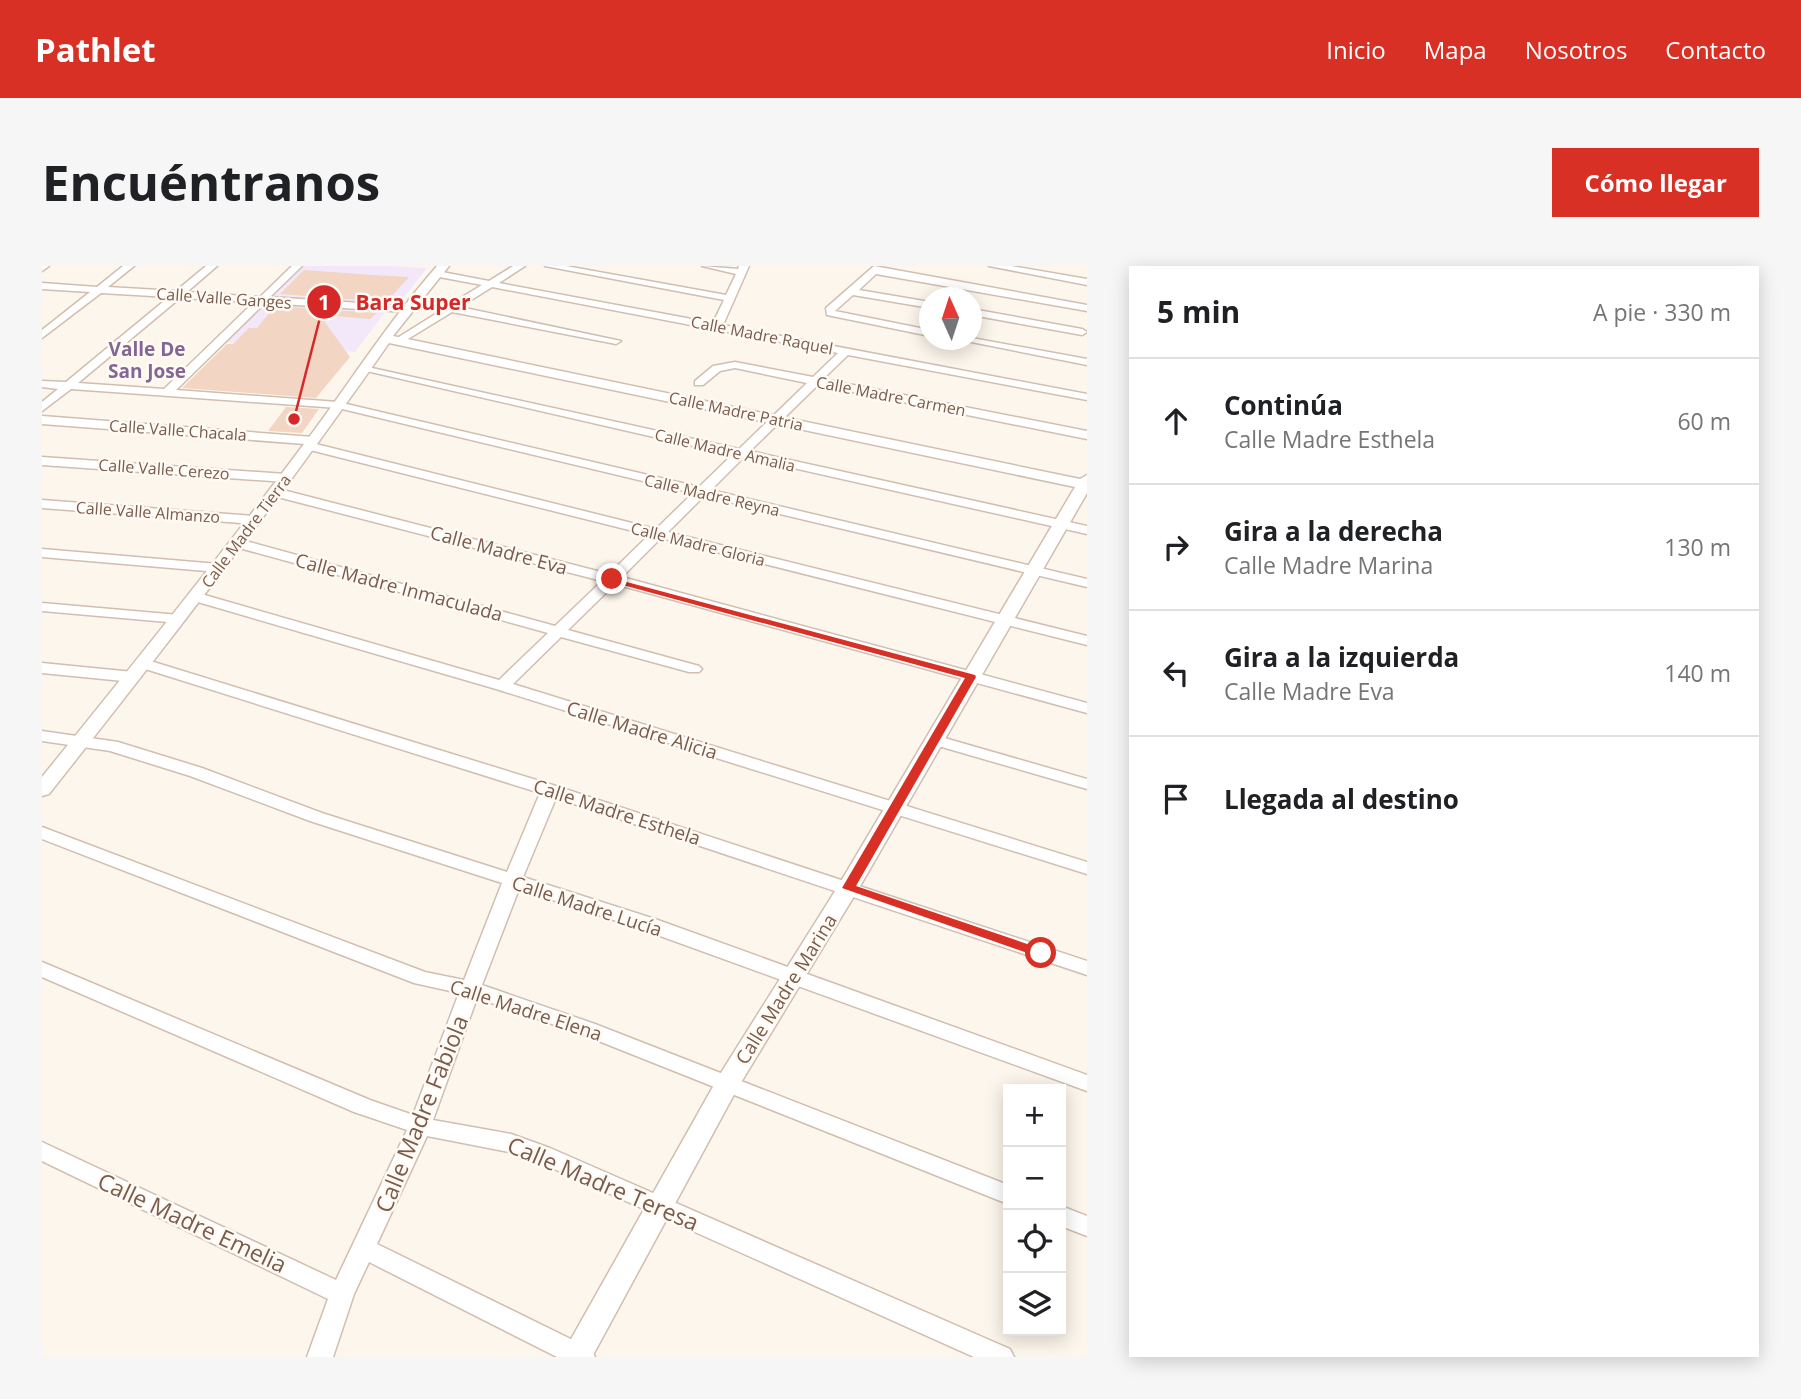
<!DOCTYPE html>
<html lang="es">
<head>
<meta charset="utf-8">
<style>
	body { margin:0; font-family:"Open Sans",sans-serif; background:#f6f6f6; color:#202124 }
	.controls { position:absolute; right:21px; bottom:21px; display:grid; overflow:hidden; border-radius:0px; box-shadow:0 4px 18px #0003 }
	.controls button { width:63px; height:63px; display:grid; place-items:center; padding:0; border:0; border-bottom:2px solid #e0e0e0; background:#fff; color:#202124; font:35px sans-serif }
	.compass { position:absolute; left:877px; top:21px; width:63px; height:63px; border-radius:50%; background:#fff; box-shadow:0 4px 18px #0003; rotate:357deg }
	.stop { position:absolute; width:21px; height:21px; margin:-16px; border:5px solid #d93025; border-radius:50%; background:#fff }
	.stop.end { background:#d93025; border-color:#fff; box-shadow:0 2px 7px #0008 }
	.list { margin:0; padding:0; list-style:none }
	h2 { display:flex; justify-content:space-between; align-items:center; height:91px; margin:0; padding:0 28px; font-size:30px }
	h2 small { font-size:23px; font-weight:400; color:#757577 }
	.list li { display:grid; grid-template-columns:46px 1fr auto; gap:21px; align-items:center; box-sizing:border-box; height:126px; padding:0 28px; border-top:2px solid #e0e0e0 }
	.list b { display:block; font-size:26px; white-space:nowrap }
	.list p { margin:0; font-size:23px; white-space:nowrap; color:#757577 }
	.list em { font-size:23px; font-style:normal; color:#757577 }
	.icon { flex:none; width:38px; height:38px; fill:none; stroke:currentColor; stroke-width:2; stroke-linecap:round; stroke-linejoin:round }
	.map { position:relative; flex:none; width:1045px; height:1091px; overflow:hidden; border-radius:0px }
	header { display:flex; align-items:center; gap:42px; box-sizing:border-box; height:98px; padding:0 35px; background:#d93025; color:#fff }
	header strong { font-size:33px }
	nav { display:flex; gap:38px; margin-inline-start:auto; font-size:24px }
	.intro { display:flex; align-items:center; justify-content:space-between; box-sizing:border-box; height:168px; padding:0 42px }
	h1 { margin:0; font-size:49px }
	.button { padding:18px 32px; border-radius:0px; background:#d93025; color:#fff; font-size:24px; font-weight:700 }
	main { display:flex; gap:42px; padding:0 42px }
	aside { flex:1; background:#fff; border-radius:0px; box-shadow:0 4px 18px #0003 }
	.map>svg:first-child { display:block }
	.education { fill:#f3e8fa }
	.building { fill:#f3d5c3 }
	.lines { fill:none; stroke-linecap:round; stroke-linejoin:round }
	.minor-casing { stroke:#d1beb0; stroke-width:3 }
	.tertiary-casing { stroke:#d1beb0; stroke-width:3 }
	.minor { fill:#fff; fill-rule:evenodd }
	.tertiary { fill:#fff; fill-rule:evenodd }
	.route { fill:#d93025 }
	.labels { text-anchor:middle; stroke-width:5; stroke-linejoin:round; paint-order:stroke }
	.far-street-label { font-size:16px; fill:#7a5c4d; stroke:#fffaf3 }
	.far-quarter-label { font-size:19px; font-weight:bold; fill:#846695; stroke:#fffaf3 }
	.street-label { font-size:19px; fill:#7a5c4d; stroke:#fffaf3 }
	.near-street-label { font-size:23px; fill:#7a5c4d; stroke:#fffaf3 }
	.leader { fill:none; stroke:#d62828; stroke-width:2.5 }
	.callout-dot { fill:#d62828; stroke:#fffaf3; stroke-width:2.5 }
	.mark-label { font-size:21px; text-anchor:middle; font-weight:bold; fill:#fff }
	.callout-label { font-size:21px; text-anchor:middle; font-weight:bold; fill:#d62828; stroke:#fffaf3; stroke-width:5; stroke-linejoin:round; paint-order:stroke }
</style>
</head>
<body>
<header>
<strong>Pathlet</strong>
<nav><a>Inicio</a><a>Mapa</a><a>Nosotros</a><a>Contacto</a></nav>
</header>
<div class="intro"><h1>Encuéntranos</h1><a class="button">Cómo llegar</a></div>
<main>
<div class="map">
<svg width="1045" height="1091" viewBox="0 0 1045 1091">
	<rect width="100%" height="100%" fill="#fdf6ec"/>
	<path class="education" d="M259 0H348L385 2 356 39 230 31Z
		M220 36 344 45 313 86 182 76Z"/>
	<path class="building" d="M262 4 331 9 367 11 344 36 238 28Z
		M233 40 335 47 328 53 278 49 308 91 274 132 140 122 185 78H191L207 62H215Z
		M244 141 277 143 260 167 226 165Z"/>
	<g class="lines">
		<defs>
			<path id="minor" d="M0 0H7L0 5Z
				M81 0H92L66 21 134 25 164 0H175L145 26 218 31 250 0H260L228 31 364 40 369 43 364 46 223 37 134 124 296 136 657 221 690 189 316 103 321 100 697 183 765 117 693 102 678 105 661 119H653V115L671 100 693 96 771 111 796 87 450 21 418 41 579 75 574 78 410 46 361 76 352 74 400 44 367 37V33L407 39 440 19 392 10V6L395 5 447 15 471 0H483L457 17 671 57 682 34 503 0H524L684 29 694 8 660 0 696 3 697 0H707L681 59 1045 128V134L806 89 781 113 1045 165V173L776 119 708 185 1045 260V268L702 191 669 224 1045 313V321L662 230 626 266 1045 370V379L619 272 580 311 1045 437V447L573 318 526 364 657 400 660 403 657 406H647L519 371 471 418 1045 596V608L454 423 149 334 147 331 149 328H159L457 414 506 367 190 280 188 277 195 273 200 274 513 360 560 315 228 229 227 226 233 222 567 308 607 269 264 183 263 178 0 158V150L271 171 277 175 274 178 614 263 651 227 296 142 29 123 0 145V136L16 123 0 121V115L24 116 127 31 59 27 0 72V64L48 26 0 23V17L55 21ZM138 32 212 36 122 123 36 117Z
				M832 0 1045 39V45L834 8 817 24 888 36V42L811 29 793 45 888 64V70L785 49 784 42Z
				M947 0H969L1045 13V19Z
				M930 43 1040 63 1045 66 1040 69 930 49Z
				M930 72 1045 93V99L919 74Z
				M0 191 244 208 250 212 244 216 0 199Z
				M0 234 212 250 219 254 212 258 0 242Z
				M0 283 176 298 183 302 176 306 0 291Z
				M0 337 137 349 144 353 137 357 0 345Z
				M102 393 514 520 1045 695V709L514 532 481 611 613 653 1045 809V825L599 663 477 623 440 719 553 758 966 919V938L539 768 435 732 391 854 469 868 508 882 968 1083 972 1091H932L492 894 467 886 385 870 335 978 549 1083 553 1091H515L327 996 312 1028 291 1091H265L286 1033 0 895V876L294 1014 365 864 312 846 0 711V696L328 834 371 849 417 727 372 717 0 573V561L383 706 422 714 460 617 268 555 148 510 68 485 0 475V465L76 476 160 502 280 547 465 606 498 527 97 401 94 398Z
				M0 397 91 406 99 411 91 416 0 407Z
				M892 469 1045 513V523L886 477 884 474Z
				M1019 940 1045 950V970L1019 960Z"/>
			<path id="tertiary" d="M395 0H407L351 70 1038 213 1045 209V227L817 622 695 823 550 1091H519L677 810 795 622 1033 221 347 77C239 232 124 380 7 528L0 530V511C89 401 178 291 262 178 307 118 346 56 395 0Z"/>
		</defs>
		<use href="#minor" class="minor-casing"/>
		<use href="#tertiary" class="tertiary-casing"/>
		<use href="#minor" class="minor"/>
		<use href="#tertiary" class="tertiary"/>
	</g>
	<path class="route" d="M566 311 933 409 934 411 814 620 1003 684V690H994L800 622 923 412 566 315Z"/>
	<g class="labels">
		<g class="far-street-label">
			<text transform="translate(182 32) rotate(4)" y="6">Calle Valle Ganges</text>
			<text transform="translate(720 69) rotate(11)" y="6">Calle Madre Raquel</text>
			<text transform="translate(849 130) rotate(11)" y="6">Calle Madre Carmen</text>
			<text transform="translate(694 145) rotate(12)" y="6">Calle Madre Patria</text>
			<text transform="translate(136 164) rotate(4)" y="6">Calle Valle Chacala</text>
			<text transform="translate(683 184) rotate(13)" y="6">Calle Madre Amalia</text>
			<text transform="translate(122 203) rotate(4)" y="6">Calle Valle Cerezo</text>
			<text transform="translate(670 229) rotate(13)" y="6">Calle Madre Reyna</text>
			<text transform="translate(106 246) rotate(4)" y="6">Calle Valle Almanzo</text>
			<text transform="translate(204 265) rotate(-53)" y="6">Calle Madre Tierra</text>
			<text transform="translate(656 278) rotate(14)" y="6">Calle Madre Gloria</text>
		</g>
		<g class="far-quarter-label">
			<text x="105" y="90">Valle De<tspan x="105" dy="22">San Jose</tspan></text>
		</g>
		<g class="street-label">
			<text transform="translate(457 284) rotate(15)" y="7">Calle Madre Eva</text>
			<text transform="translate(357 321) rotate(15)" y="7">Calle Madre Inmaculada</text>
			<text transform="translate(600 464) rotate(17)" y="7">Calle Madre Alicia</text>
			<text transform="translate(575 546) rotate(18)" y="7">Calle Madre Esthela</text>
			<text transform="translate(545 640) rotate(18)" y="7">Calle Madre Lucía</text>
			<text transform="translate(744 723) rotate(-58)" y="7">Calle Madre Marina</text>
			<text transform="translate(484 744) rotate(18)" y="7">Calle Madre Elena</text>
		</g>
		<g class="near-street-label">
			<text transform="translate(380 848) rotate(-68)" y="8">Calle Madre Fabiola</text>
			<text transform="translate(561 918) rotate(23)" y="8">Calle Madre Teresa</text>
			<text transform="translate(150 957) rotate(25)" y="8">Calle Madre Emelia</text>
		</g>
	</g>
	<path class="leader" d="M252 153L282 36"/>
	<g class="callout-dot">
		<circle cx="252" cy="153" r="7"/>
		<circle cx="282" cy="36" r="18"/>
	</g>
	<g class="mark-label">
		<text x="282" y="44">1</text>
	</g>
	<g class="callout-label">
		<text x="371" y="44">Bara Super</text>
	</g>
</svg>
<div class="controls">
<button>+</button>
<button>−</button>
<button><svg class="icon" aria-label="locate" viewBox="0 0 24 24"><circle cx="12" cy="12" r="6"/><path d="M12 2v4M12 18v4M2 12h4M18 12h4"/></svg></button>
<button><svg class="icon" aria-label="layers" viewBox="0 0 24 24"><path d="M12 4l9 5-9 5-9-5zM3 14l9 5 9-5"/></svg></button>
</div>
<svg class="compass" viewBox="-18 -18 36 36"><path d="M0-13l5 13h-10z" fill="#e53935"/><path d="M0 13l5-13h-10z" fill="#757577"/></svg>
<div class="stop" style="left:999px;top:687px"></div>
<div class="stop end" style="left:570px;top:313px"></div>
</div>
<aside>
<h2>5 min<small>A pie · 330 m</small></h2>
<ul class="list">
<li><svg class="icon" aria-label="ahead" viewBox="0 0 24 24"><path d="M12 20V5M6 11l6-6 6 6"/></svg><div><b>Continúa</b><p>Calle Madre Esthela</p></div><em>60 m</em></li>
<li><svg class="icon" aria-label="right" viewBox="0 0 24 24"><path d="M7 20v-9h11M14 6l5 5-5 5"/></svg><div><b>Gira a la derecha</b><p>Calle Madre Marina</p></div><em>130 m</em></li>
<li><svg class="icon" aria-label="left" viewBox="0 0 24 24"><path d="M17 20v-9H6M10 6l-5 5 5 5"/></svg><div><b>Gira a la izquierda</b><p>Calle Madre Eva</p></div><em>140 m</em></li>
<li><svg class="icon" aria-label="arrive" viewBox="0 0 24 24"><path d="M6 21V4h12l-3 4 3 4H6"/></svg><div><b>Llegada al destino</b></div></li>
</ul>
</aside>
</main>
</body>
</html>
